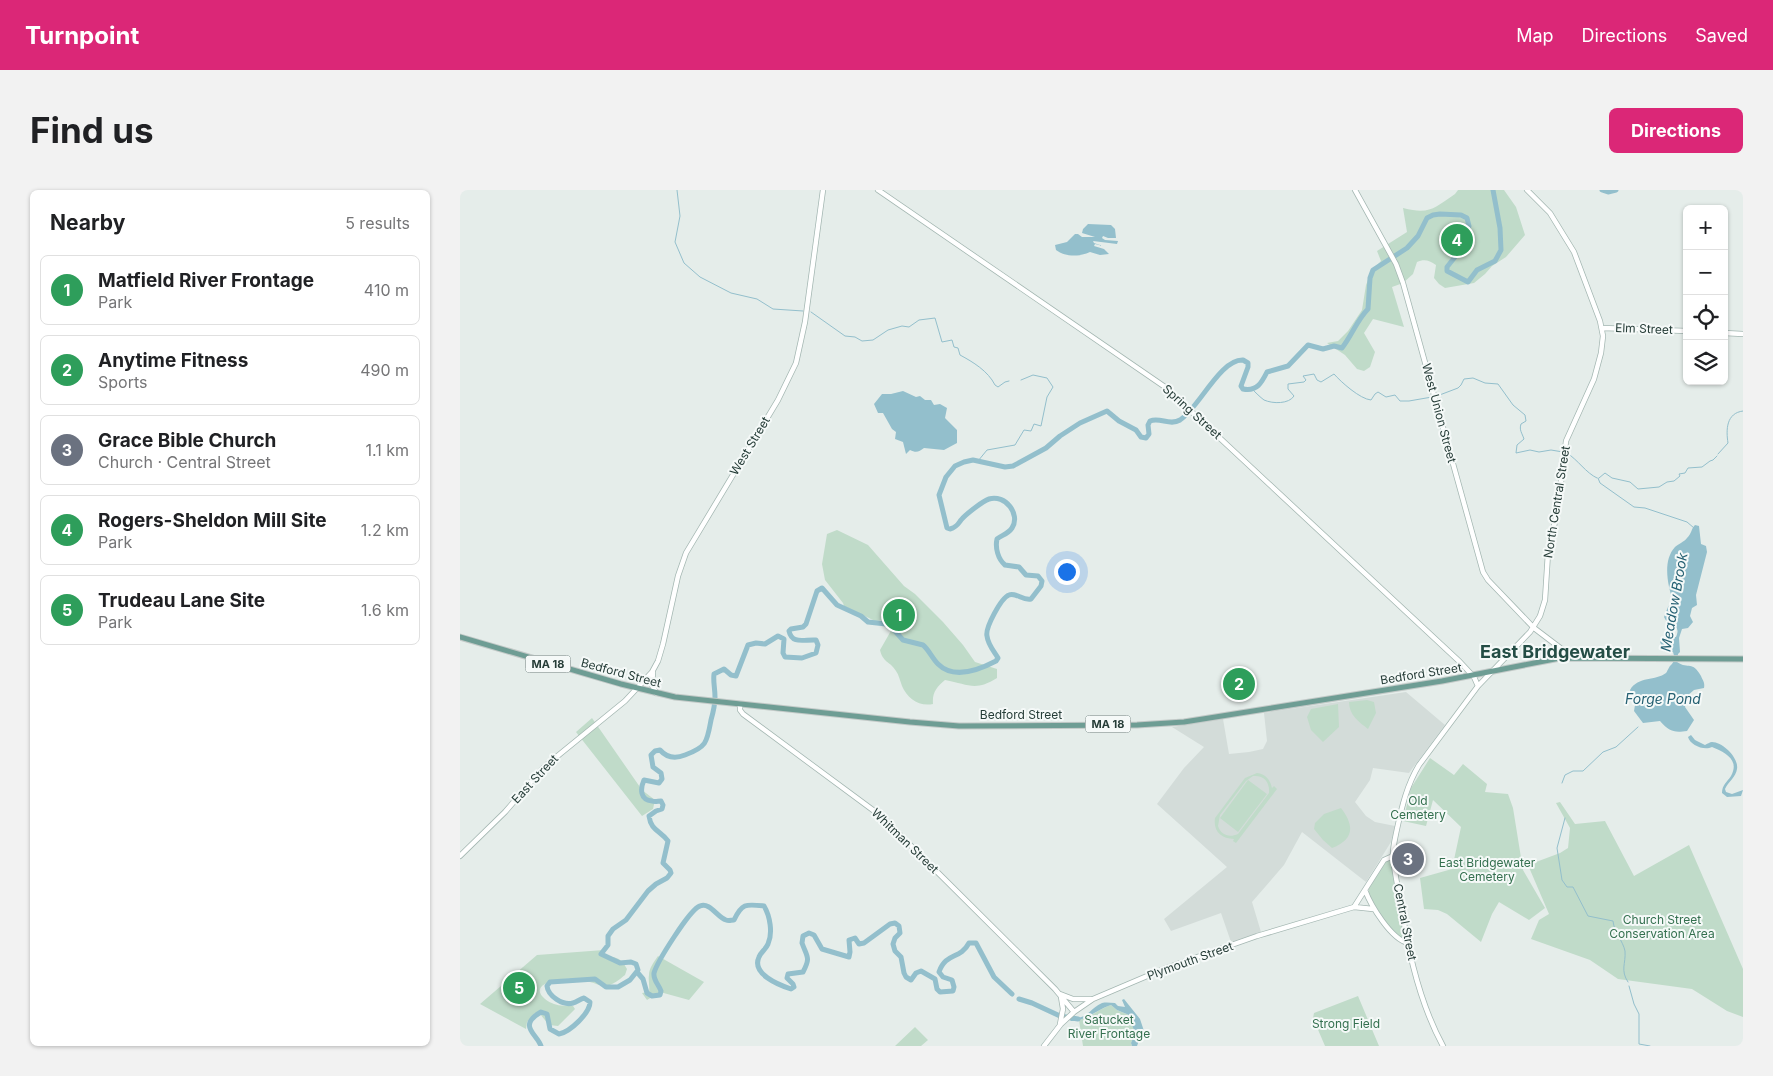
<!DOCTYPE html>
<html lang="en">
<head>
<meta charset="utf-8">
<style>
	body { margin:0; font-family:Inter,sans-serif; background:#f2f2f2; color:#202124 }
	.controls { position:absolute; right:15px; top:15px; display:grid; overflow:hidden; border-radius:8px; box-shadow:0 1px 4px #0004 }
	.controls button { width:45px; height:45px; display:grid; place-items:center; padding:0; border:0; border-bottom:1px solid #e0e0e0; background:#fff; color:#202124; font:25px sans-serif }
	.you { position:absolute; left:606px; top:381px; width:18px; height:18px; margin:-12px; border:4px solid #fff; border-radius:50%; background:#1a73e8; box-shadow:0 0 0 8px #1a73e833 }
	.badge { display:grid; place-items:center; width:32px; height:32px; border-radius:50%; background:#db2777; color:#fff; font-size:16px; font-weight:700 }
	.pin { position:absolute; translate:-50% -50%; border:2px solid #fff; box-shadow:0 1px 5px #0006 }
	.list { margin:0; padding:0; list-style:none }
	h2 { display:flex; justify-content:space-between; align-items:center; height:65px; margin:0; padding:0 20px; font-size:21px }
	h2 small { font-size:16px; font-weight:400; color:#757577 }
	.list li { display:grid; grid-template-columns:32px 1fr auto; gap:15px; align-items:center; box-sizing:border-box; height:70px; margin:0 10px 10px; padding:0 10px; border:1px solid #e0e0e0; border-radius:8px }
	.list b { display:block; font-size:19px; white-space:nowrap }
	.list p { margin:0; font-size:16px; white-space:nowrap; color:#757577 }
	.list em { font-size:16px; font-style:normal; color:#757577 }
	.icon { flex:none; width:28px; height:28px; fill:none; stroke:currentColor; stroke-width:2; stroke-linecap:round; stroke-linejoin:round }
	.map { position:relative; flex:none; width:1283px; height:856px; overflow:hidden; border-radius:8px }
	header { display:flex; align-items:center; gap:30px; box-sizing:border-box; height:70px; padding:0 25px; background:#db2777; color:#fff }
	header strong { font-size:24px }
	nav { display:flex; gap:28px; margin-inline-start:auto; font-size:18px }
	.intro { display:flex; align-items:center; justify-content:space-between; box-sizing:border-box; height:120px; padding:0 30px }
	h1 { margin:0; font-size:35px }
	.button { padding:12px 22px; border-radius:8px; background:#db2777; color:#fff; font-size:18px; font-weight:700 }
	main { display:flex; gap:30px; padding:0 30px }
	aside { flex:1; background:#fff; border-radius:8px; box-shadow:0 1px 4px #0004 }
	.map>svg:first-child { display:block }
	.built { fill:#d3dcd9 }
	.green { fill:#c0dbc9; fill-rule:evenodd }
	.water { fill:#93bfcc }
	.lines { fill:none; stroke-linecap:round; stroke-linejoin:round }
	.stream { stroke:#93bfcc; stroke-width:1 }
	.river { stroke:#93bfcc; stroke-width:5 }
	.secondary-casing { stroke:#a4b7b2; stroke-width:6 }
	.primary-casing { stroke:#c2c9c7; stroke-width:7 }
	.secondary { stroke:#fff; stroke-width:4.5 }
	.primary { stroke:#6e9d94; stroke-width:5 }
	.labels { text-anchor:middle; stroke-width:4; stroke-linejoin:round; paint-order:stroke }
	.shield { fill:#f5f9f8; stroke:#647572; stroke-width:1 }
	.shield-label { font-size:11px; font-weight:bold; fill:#263d38 }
	.street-label { font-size:12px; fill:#263d38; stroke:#f5f9f8 }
	.park-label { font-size:12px; fill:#34704f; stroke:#f5f9f8 }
	.water-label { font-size:14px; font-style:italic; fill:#266173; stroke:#f5f9f8 }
	.district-label { font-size:18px; font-weight:bold; fill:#244d45; stroke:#f5f9f8 }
</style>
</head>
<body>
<header>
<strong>Turnpoint</strong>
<nav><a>Map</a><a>Directions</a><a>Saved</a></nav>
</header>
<div class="intro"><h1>Find us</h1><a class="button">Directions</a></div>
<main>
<aside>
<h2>Nearby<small>5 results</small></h2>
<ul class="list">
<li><span class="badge" style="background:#2e9e5b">1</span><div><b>Matfield River Frontage</b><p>Park</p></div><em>410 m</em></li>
<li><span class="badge" style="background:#2e9e5b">2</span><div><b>Anytime Fitness</b><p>Sports</p></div><em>490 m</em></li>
<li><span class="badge" style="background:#6b7280">3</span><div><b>Grace Bible Church</b><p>Church · Central Street</p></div><em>1.1 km</em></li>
<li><span class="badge" style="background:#2e9e5b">4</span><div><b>Rogers-Sheldon Mill Site</b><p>Park</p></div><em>1.2 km</em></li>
<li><span class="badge" style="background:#2e9e5b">5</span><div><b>Trudeau Lane Site</b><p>Park</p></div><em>1.6 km</em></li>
</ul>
</aside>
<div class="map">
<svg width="1283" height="856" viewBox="0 0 1283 856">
	<rect width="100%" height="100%" fill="#e5edea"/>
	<path class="built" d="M946 502 985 535 949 583 913 578 910 590 895 612 906 626 915 632 935 636 931 652 906 692 842 642 824 675 792 712 801 742 771 752 761 723 711 741 704 729 767 677 697 614 724 578 744 557 712 537 763 529 769 564 789 562 803 559 807 551 804 523Z"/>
	<path class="green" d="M998 0H1044L1056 17 1065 45 1046 67 1032 76 1025 84 1014 93 985 98 979 94 974 88 976 75C969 70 964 69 957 72L953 84 943 93 932 97 944 137 913 129 904 143 915 162 910 177 904 181 897 179 885 165 867 153 878 151 888 141 902 120 906 95 912 80 921 71 917 61 947 42 943 18C970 25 974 18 995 4Z
		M377 340 408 355 444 396 455 404 483 432 503 455 515 472 537 479V488C515 502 508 494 485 490 477 497 472 502 473 514 459 517 447 508 442 496 440 491 439 485 436 481 430 471 423 473 420 460L436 432 435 429 415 431 384 416 383 413 365 390 362 374 367 344Z
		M907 510 914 512 916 523 908 539C899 532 889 525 889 512Z
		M878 514 879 537 863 552 851 540 847 527 851 519Z
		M132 528 182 600 195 610 193 619 182 626 116 542Z
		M970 568 994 585 1003 574 1027 594 1025 602 1048 604 1053 618 1063 680 1085 718 1069 730 1039 712 1032 724 1021 752 987 724 978 720 964 719 960 688 992 679 1001 637 973 610 966 636 943 631 951 598Z
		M797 583C805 584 810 589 812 598L814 596 817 599 776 653 773 651 774 649C761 649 753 641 755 628L785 588ZM793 586C804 585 810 592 809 603L778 644C769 648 761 645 758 636L760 625 786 591Z
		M788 590 807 604 778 642 760 628Z
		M1100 612 1115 634 1145 631 1174 686 1229 655 1283 779V827L1267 821 1232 799 1158 789 1130 770 1071 749 1079 730 1089 724 1068 675 1100 663 1108 658 1110 638 1096 613Z
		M881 618C894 635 895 649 872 658L863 650 854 639 855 633 864 624Z
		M927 670 932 672 945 746 943 749H940C929 736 907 717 909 698Z
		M144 760 143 763 145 766C157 767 161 768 167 779L165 785C160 789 152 796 145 796 140 796 135 793 130 792 116 788 98 787 85 794 72 801 86 811 94 814 100 816 107 816 113 816L115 819 98 836 89 835 80 824 75 823 67 832 66 839 20 814 77 765Z
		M198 766 244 792 229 810 200 802 187 810 182 803 189 802C190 796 188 791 189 785 189 778 194 772 198 766Z
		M898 806 919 856H865L853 828 854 823Z
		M651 815 657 820 669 825 675 844 671 853 672 856H623L619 830C631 827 639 819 651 815Z
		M455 837 468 850 461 856H435Z"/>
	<path class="water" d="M628 34 651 35 655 39 656 48H648L643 46 642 48 645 50 658 51 657 54 633 51 634 53 643 56 635 54 634 56 644 59 649 64 640 65 630 62C620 67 605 67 596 60L595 55 607 52 615 44H618L622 47H635L622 43 623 39Z
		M443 201 456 207 460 206 465 210H471L474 215 480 214 487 218 485 228 497 240V253L484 260 464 258C459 262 456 263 450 260L446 264 443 252 435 249 436 242 432 239 423 223H418L414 214 422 204H431Z
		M1235 335 1239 336 1241 354 1246 356 1247 362 1236 405 1237 415 1232 418 1230 426 1233 432 1228 438 1222 439 1219 448 1220 462 1218 464 1217 472C1229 480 1232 470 1241 486 1243 491 1245 492 1244 498L1234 500 1227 506 1225 517 1234 530 1227 541C1213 543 1209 541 1200 531L1183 533 1174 521 1175 515 1170 500C1178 486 1196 491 1206 483 1207 482 1209 477 1210 476 1215 471 1215 468 1213 462H1205L1200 452 1204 447H1216C1222 433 1209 438 1204 427L1208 417 1213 411C1208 396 1202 371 1215 357 1218 354 1224 352 1227 348 1232 343 1231 339 1235 335Z
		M1231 545 1235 550 1245 555C1247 554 1250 552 1252 552 1263 552 1279 568 1277 579 1276 587 1268 592 1265 599L1266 602 1272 604 1283 600 1281 606 1267 607 1262 603C1262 595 1267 592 1271 586 1280 570 1265 562 1252 557 1244 561 1230 555 1228 547Z
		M664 809 680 829 684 841 682 842 677 856H672L671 853 675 844 669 825 657 820 651 815C636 820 625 832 610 831L613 828C628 829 630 818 642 813 647 812 651 813 655 813L658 816 665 817 662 810Z"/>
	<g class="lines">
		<path class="stream" d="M217 0 220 26 215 52 224 73 240 87 271 103 297 109 313 119 343 121
			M351 122 385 146 395 147 402 151 413 150 428 140 442 136 449 137 459 130 475 128 482 152 492 150 494 157 498 158 500 165C513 172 528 181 535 195L538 197 545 192 549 191
			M792 199C796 203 800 207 804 210 813 214 829 214 834 206L828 199V194L844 192 846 190 843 186 854 184 857 190 861 192 874 184C881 192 900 209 911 210L915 204 918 202 926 207 935 205 940 211H949L972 207
			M977 206 998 198 1001 195 1004 189 1013 188 1025 193 1038 194 1053 215 1065 225 1066 231 1061 234C1059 240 1062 243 1064 249L1057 255 1056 263 1070 260 1079 262 1091 260 1103 262
			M1107 263C1118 270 1126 283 1137 288
			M1258 264 1268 253C1266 240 1266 223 1283 221
			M518 271 527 260 555 255 564 240 571 241 574 234 581 236 587 207 593 197 587 188 573 185 561 190
			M1138 288 1140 293 1174 317 1185 318 1227 332 1234 338
			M1139 288 1145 283 1152 288 1170 292 1178 299 1199 297 1207 292 1214 291 1220 286 1219 284 1225 283 1228 278 1242 277 1250 271 1253 270 1257 266
			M1102 593 1105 585 1113 581H1123L1143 562 1156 557 1178 537
			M1105 628 1097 658 1102 690 1107 697H1113L1128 726 1153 731C1154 742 1163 751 1165 761 1166 774 1160 780 1168 792
			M1169 796 1174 814 1179 824V854L1190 856"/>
		<path class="river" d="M1142 0 1148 2 1156 0
			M177 782 183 789 187 803 192 806 200 805 201 801C199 795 193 790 194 783 197 772 230 719 240 716 250 712 257 727 266 730 269 731 271 730 274 730 282 713 286 714 304 716 310 726 313 743 308 754 306 759 301 762 299 767 291 784 319 795 331 799L334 797 333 794 327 788 328 784 343 782C351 767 347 767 342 753L343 746 349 743 354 745 362 759 389 767 390 762 389 750 395 748 399 754 404 753 430 734 435 733 439 736 440 743 435 748 433 754 435 761 441 767 444 783 446 787 451 790 456 783 461 781 475 789 477 799 480 802 493 801 494 797 492 790 483 787 479 782C486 762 500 770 509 753H516L534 787 552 804
			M559 809 572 813 600 826 618 829
			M81 856C77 844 57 836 81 822L87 824 90 839 99 844C110 842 130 823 130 812L124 808C120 809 117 812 113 813 103 816 88 806 87 796L90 792 135 789 146 797H158L170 790 178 780 176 774 171 772 160 773 141 764 148 755V746L153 739 166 730 188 701 196 694 207 688 211 683 210 680 203 673 208 651C200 640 191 641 189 626L196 621 202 619 203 615 201 611C198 611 195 612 192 611 180 610 180 599 184 590L199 593 202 589 201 583 193 577 191 565 195 561 200 560C207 568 215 569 225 565 247 557 247 552 251 530 253 523 255 515 255 507 255 498 253 492 254 484L264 479 271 485 276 486 288 455 296 453 305 454 318 446 324 449 323 463 325 467 342 468 356 463 358 455 356 450C345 449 332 455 329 441L331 439 343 437 346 434 357 401 362 398 377 415 401 426 408 432 426 434 435 441 443 450 463 455C469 460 472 468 478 474 494 490 519 480 536 471L538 468C534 461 528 455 527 446 525 438 541 408 549 405 556 402 563 411 571 409L581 396 582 391 578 386 566 385 559 377 545 375C538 369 535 358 537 349 542 345 548 344 552 338 561 324 545 304 529 309 523 311 506 324 501 330 498 334 497 337 490 339L487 338 479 305 486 287 495 276 504 272 513 270 545 277 553 276 586 258 600 246 620 233 647 221 659 231 676 240 681 247 686 248 689 244 688 235 690 231C700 227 710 236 720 230 739 218 760 169 783 170L788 173V177L781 196 783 199C797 202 802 192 807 182L828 176 848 155 863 159 874 156 882 158C892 145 897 130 908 119L910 88 913 80 947 58 958 46 967 28 973 25 980 24 1001 25 1007 28 1009 36 995 67 987 77V81L1008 92 1017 80 1035 71 1041 60 1040 38 1033 0"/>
		<defs>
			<path id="secondary" d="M418 0 705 197 1000 472 1014 487 1018 496
				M895 0 936 74 943 93 1023 382 1028 390 1074 438 1103 460 1109 468
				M1142 138 1227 141
				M1264 143 1283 144
				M193 482 192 495 196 503
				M280 514V520L283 524 421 626 595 799 614 822
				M0 666 45 622 84 577 165 511 192 482 198 471 203 454 218 386 226 363 318 210 336 173 345 132 363 0
				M905 700C911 716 931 749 948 753
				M894 717 913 719
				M600 804 613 809H631
				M600 834 603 819 601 807
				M584 856 601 834 614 822 633 809 706 778 797 746 894 717 924 670 933 666
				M983 856C952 799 944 733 933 670 932 659 935 649 937 639 942 616 947 595 959 575L1018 496 1070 442 1080 426 1085 410 1088 363 1098 318 1106 251 1134 189 1141 163 1143 146 1140 131 1114 62 1090 23 1067 0"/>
			<path id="primary" d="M0 447 161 494 215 507 450 532 499 536 677 535 724 532 982 491 1100 468 1283 469"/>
		</defs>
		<use href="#secondary" class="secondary-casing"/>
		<use href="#primary" class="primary-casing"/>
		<use href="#secondary" class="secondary"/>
		<use href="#primary" class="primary"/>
	</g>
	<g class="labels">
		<g class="shield">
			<rect x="65.5" y="465.5" width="45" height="17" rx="4"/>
			<rect x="625.5" y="525.5" width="45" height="17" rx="4"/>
		</g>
		<g class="shield-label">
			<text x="88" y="478">MA 18</text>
			<text x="648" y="538">MA 18</text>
		</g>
		<g class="street-label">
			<text transform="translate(1184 139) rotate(2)" y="4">Elm Street</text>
			<text transform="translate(732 222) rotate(42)" y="4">Spring Street</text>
			<text transform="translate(979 223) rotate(75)" y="4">West Union Street</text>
			<text transform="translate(290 256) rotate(-59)" y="4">West Street</text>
			<text transform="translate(1097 312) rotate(-81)" y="4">North Central Street</text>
			<text transform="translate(161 483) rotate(15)" y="4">Bedford Street</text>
			<text transform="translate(961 484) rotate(-9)" y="4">Bedford Street</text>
			<text x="561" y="529">Bedford Street</text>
			<text transform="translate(75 589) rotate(-47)" y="4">East Street</text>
			<text transform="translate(445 651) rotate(44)" y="4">Whitman Street</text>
			<text transform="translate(945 732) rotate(79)" y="4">Central Street</text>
			<text transform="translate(730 771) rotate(-20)" y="4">Plymouth Street</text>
		</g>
		<g class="park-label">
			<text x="958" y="615">Old<tspan x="958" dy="14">Cemetery</tspan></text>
			<text x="1027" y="677">East Bridgewater<tspan x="1027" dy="14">Cemetery</tspan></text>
			<text x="1202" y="734">Church Street<tspan x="1202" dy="14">Conservation Area</tspan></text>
			<text x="649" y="834">Satucket<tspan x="649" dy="14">River Frontage</tspan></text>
			<text x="886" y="838">Strong Field</text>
		</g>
		<g class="water-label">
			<text transform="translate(1214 412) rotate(-80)" y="5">Meadow Brook</text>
			<text x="1203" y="514">Forge Pond</text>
		</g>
		<g class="district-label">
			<text x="1095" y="468">East Bridgewater</text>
		</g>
	</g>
</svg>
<div class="controls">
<button>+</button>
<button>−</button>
<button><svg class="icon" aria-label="locate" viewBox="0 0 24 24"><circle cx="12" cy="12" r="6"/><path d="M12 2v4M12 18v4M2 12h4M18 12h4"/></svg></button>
<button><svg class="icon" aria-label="layers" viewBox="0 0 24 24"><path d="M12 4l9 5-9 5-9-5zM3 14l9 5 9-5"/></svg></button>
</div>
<div class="you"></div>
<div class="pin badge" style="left:439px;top:425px;background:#2e9e5b">1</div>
<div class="pin badge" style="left:779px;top:494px;background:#2e9e5b">2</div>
<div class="pin badge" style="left:948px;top:669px;background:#6b7280">3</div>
<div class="pin badge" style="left:997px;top:50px;background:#2e9e5b">4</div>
<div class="pin badge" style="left:59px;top:798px;background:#2e9e5b">5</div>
</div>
</main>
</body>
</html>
